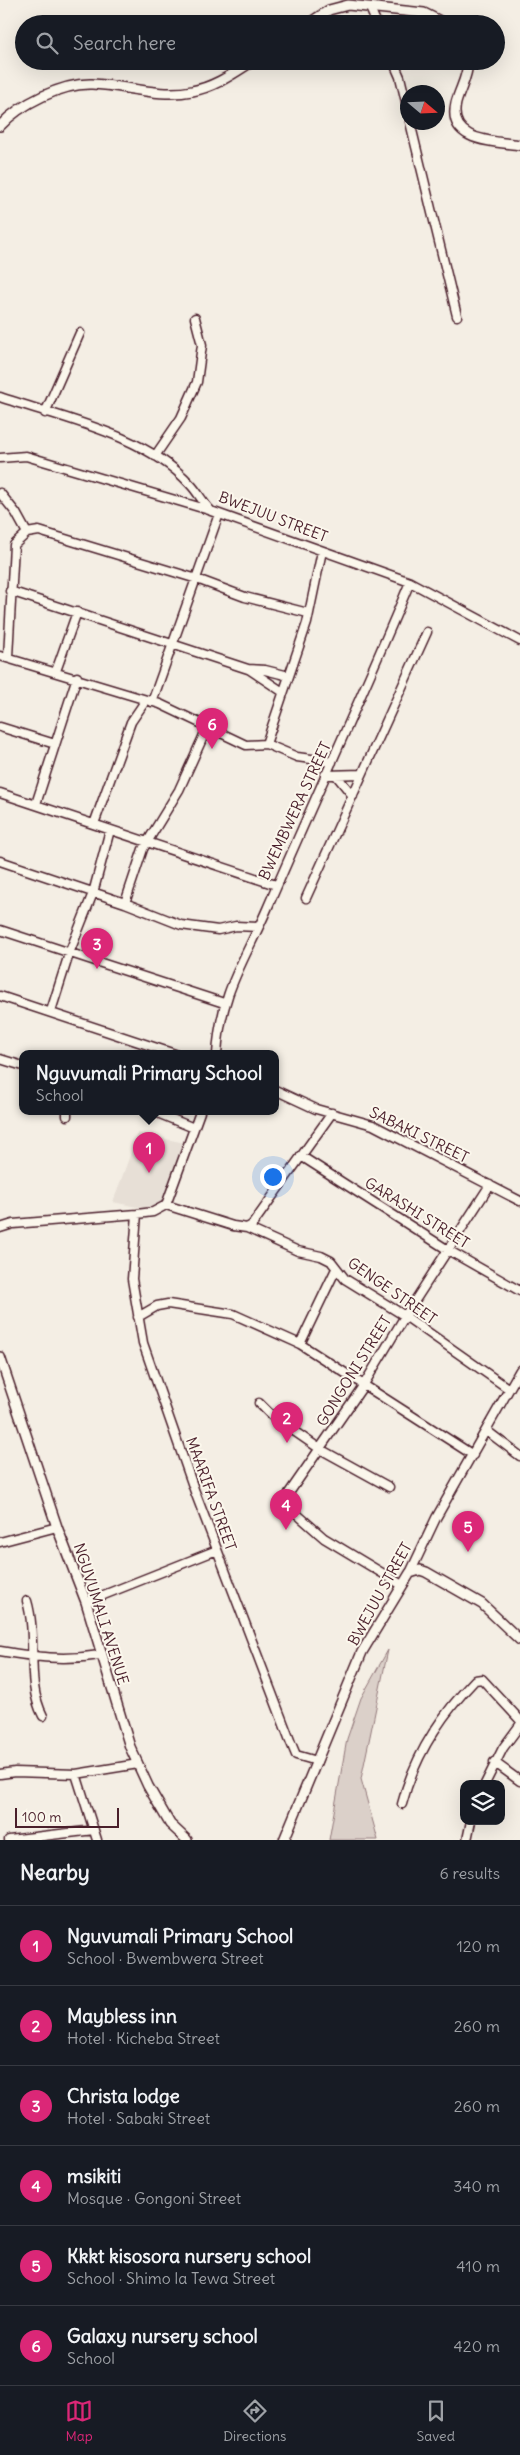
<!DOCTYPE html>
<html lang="en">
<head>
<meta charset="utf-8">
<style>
	body { margin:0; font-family:Delius,sans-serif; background:#242831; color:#f1f3f6 }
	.controls { position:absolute; right:15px; bottom:15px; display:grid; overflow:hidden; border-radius:10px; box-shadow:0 5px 20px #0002 }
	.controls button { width:45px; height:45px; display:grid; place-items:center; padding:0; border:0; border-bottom:1px solid #363941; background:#171b24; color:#f1f3f6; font:25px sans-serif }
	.compass { position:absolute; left:400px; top:85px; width:45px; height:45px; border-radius:50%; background:#171b24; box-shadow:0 5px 20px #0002; rotate:109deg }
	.scale { position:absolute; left:15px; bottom:12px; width:104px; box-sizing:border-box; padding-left:5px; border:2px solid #4a1f2b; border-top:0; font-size:14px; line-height:18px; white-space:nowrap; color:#4a1f2b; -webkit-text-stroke:4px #fbf7ec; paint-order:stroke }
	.you { position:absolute; left:272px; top:1176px; width:18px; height:18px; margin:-12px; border:4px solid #fff; border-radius:50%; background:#1a73e8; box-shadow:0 0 0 8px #1a73e833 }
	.badge { display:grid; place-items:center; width:32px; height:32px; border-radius:50%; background:#db2777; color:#fff; font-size:16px; font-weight:700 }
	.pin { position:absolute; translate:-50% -41px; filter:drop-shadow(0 1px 2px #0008) }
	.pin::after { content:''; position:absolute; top:26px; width:18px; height:15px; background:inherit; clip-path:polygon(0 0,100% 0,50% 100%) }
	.popup { position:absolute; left:19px; top:1050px; width:260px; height:65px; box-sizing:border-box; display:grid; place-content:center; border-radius:10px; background:#171b24; filter:drop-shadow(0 1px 4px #0005); font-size:16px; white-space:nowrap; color:#9ea1a6 }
	.popup b { font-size:19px; color:#f1f3f6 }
	.popup::after { content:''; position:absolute; left:50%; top:100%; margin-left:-10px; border:10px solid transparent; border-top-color:#171b24 }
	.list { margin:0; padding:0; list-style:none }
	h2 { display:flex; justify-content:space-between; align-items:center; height:65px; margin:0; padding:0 20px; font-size:21px }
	h2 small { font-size:16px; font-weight:400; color:#9ea1a6 }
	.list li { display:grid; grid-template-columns:32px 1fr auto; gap:15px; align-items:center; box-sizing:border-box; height:80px; padding:0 20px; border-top:1px solid #363941 }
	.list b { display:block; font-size:19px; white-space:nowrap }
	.list p { margin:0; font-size:16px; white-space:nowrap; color:#9ea1a6 }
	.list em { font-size:16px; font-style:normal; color:#9ea1a6 }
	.icon { flex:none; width:28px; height:28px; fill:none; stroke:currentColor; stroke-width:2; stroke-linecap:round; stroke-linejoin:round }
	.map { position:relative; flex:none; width:520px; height:1840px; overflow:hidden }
	.search { position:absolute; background:#171b24; box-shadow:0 5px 20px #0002; left:15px; right:15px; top:15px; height:55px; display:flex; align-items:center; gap:12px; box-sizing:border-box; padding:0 18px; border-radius:28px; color:#9ea1a6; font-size:19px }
	.sheet { height:545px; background:#171b24 }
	nav { display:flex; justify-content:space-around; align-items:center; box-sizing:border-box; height:70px; border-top:1px solid #363941; background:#171b24; font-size:14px; color:#9ea1a6 }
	nav a { display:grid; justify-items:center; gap:2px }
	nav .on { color:#db2777 }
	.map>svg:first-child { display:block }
	.built { fill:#e7dfd6 }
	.green { fill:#dbd0c9; stroke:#92787a }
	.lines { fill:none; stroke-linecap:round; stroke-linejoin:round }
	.minor-casing { stroke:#4a1f2b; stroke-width:11 }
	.tertiary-casing { stroke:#4a1f2b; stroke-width:12 }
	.minor { stroke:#fbf7ec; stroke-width:8 }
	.tertiary { stroke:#fbf7ec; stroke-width:9 }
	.labels { text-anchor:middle; stroke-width:4; stroke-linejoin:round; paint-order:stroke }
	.street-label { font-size:15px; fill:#4a1f2b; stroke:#fbf7ec }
</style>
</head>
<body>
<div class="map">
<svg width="520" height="1840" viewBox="0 0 520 1840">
	<rect width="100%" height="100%" fill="#f4eee4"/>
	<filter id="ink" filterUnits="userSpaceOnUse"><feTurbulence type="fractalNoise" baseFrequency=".02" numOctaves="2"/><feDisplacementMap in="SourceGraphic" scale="10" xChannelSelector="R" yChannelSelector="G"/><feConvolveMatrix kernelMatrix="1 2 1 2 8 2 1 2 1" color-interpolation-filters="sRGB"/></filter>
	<g filter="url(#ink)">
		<path class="built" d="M138 1133 185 1143 163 1202 151 1210 113 1202Z"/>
		<path class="green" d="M388 1650 361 1779 378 1840H329L347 1739 361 1698Z"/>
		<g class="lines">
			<defs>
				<path id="minor" d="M370 8 377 24
					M393 61 400 77 408 110
					M410 122 457 316
					M0 397C61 418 145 434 190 484 198 492 203 503 211 511L410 582 520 641
					M45 413 80 333
					M155 456 181 418 197 382 202 345 195 318
					M0 458 26 456 209 510
					M0 493 16 513 27 533
					M10 591 248 669 265 670 289 676
					M0 656 160 704 246 745 266 744 297 757 332 762
					M8 657 14 545 27 533 39 531 197 579 245 597 308 613
					M250 670 283 692
					M56 671 77 612
					M152 702 219 514
					M0 727 55 744
					M266 744 307 623 322 551
					M325 775 362 774
					M336 775 353 796
					M0 793 276 885
					M36 804 77 677
					M94 824 131 722 146 700
					M0 861 125 903 181 925 218 930 236 926 258 927
					M306 898 427 632
					M125 903 143 849 179 790 208 726
					M0 930 224 1003
					M0 996 175 1054
					M51 1011 70 951 93 893 110 830
					M217 1054C221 991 243 964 267 909 314 800 364 692 410 582
					M0 1059 23 1066
					M275 1090 316 1109 373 1125 520 1201
					M67 1112V1116
					M155 1112 194 1128
					M301 1156 448 1250 520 1291
					M166 1205 233 1226 247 1228 298 1251 321 1256 331 1261 345 1279 405 1316 509 1389
					M137 1214 132 1279 143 1343 195 1492 291 1743 296 1755 317 1761
					M0 1228 13 1224 137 1214 153 1212 166 1205 200 1112
					M247 1228 252 1225 332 1113
					M138 1317 157 1306 168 1304 233 1314 300 1344 473 1455
					M300 1344 336 1269
					M259 1403 272 1416 320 1449 389 1487
					M487 1431 520 1456
					M0 1542 57 1527
					M410 1573 436 1518 520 1370
					M402 1585 324 1538 289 1507V1493L363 1386 405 1316 490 1185
					M27 1601C38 1638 25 1682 43 1716
					M86 1602 217 1550
					M0 1651C36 1657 63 1661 100 1655
					M494 1762 520 1781
					M0 1774 15 1772 76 1774 138 1764
					M76 1774 97 1840
					M485 1784 503 1748 520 1725
					M402 1804C414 1757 441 1715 475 1680L482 1679 520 1720
					M9 1840 94 1830
					M467 1840 471 1821"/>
				<path id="tertiary" d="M308 24 329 10 348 5 424 13 446 24
					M468 61C468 77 460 88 456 103 447 142 493 141 520 145
					M0 126C20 104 62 83 92 84 125 85 159 98 192 91 215 87 234 73 253 61
					M0 1357 57 1527 86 1602 130 1747 148 1786 170 1824 187 1840
					M284 1840 362 1652 410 1573 420 1570 426 1572 482 1604 520 1640"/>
			</defs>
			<use href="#minor" class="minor-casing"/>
			<use href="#tertiary" class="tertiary-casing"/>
			<use href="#minor" class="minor"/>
			<use href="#tertiary" class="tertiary"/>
		</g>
	</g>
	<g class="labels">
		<g class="street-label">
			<text transform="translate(273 517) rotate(21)" y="5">BWEJUU STREET</text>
			<text transform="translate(295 811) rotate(-65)" y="5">BWEMBWERA STREET</text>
			<text transform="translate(419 1135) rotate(26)" y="5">SABAKI STREET</text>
			<text transform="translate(417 1213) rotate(32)" y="5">GARASHI STREET</text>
			<text transform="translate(392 1291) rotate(35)" y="5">GENGE STREET</text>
			<text transform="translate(354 1371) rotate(-58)" y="5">GONGONI STREET</text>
			<text transform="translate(211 1494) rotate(70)" y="5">MAARIFA STREET</text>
			<text transform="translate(380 1594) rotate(-61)" y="5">BWEJUU STREET</text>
			<text transform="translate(101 1614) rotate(72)" y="5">NGUVUMALI AVENUE</text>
		</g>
	</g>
</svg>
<div class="controls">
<button><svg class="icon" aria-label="layers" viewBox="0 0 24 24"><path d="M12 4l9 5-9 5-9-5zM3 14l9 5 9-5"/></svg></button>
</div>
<svg class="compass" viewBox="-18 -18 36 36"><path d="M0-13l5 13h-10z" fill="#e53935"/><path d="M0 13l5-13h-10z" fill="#9ea1a6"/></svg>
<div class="scale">100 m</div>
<div class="you"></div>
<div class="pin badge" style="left:149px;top:1173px">1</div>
<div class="popup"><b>Nguvumali Primary School</b>School</div>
<div class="pin badge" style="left:287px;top:1443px">2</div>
<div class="pin badge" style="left:97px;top:969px">3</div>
<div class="pin badge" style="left:286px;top:1530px">4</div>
<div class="pin badge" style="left:468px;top:1552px">5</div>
<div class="pin badge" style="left:212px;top:749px">6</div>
<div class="search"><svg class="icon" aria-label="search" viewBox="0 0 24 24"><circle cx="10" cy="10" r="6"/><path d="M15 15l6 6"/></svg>Search here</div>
</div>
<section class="sheet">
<h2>Nearby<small>6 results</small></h2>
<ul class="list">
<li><span class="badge">1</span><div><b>Nguvumali Primary School</b><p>School · Bwembwera Street</p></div><em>120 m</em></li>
<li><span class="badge">2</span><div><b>Maybless inn</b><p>Hotel · Kicheba Street</p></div><em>260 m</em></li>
<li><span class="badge">3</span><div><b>Christa lodge</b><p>Hotel · Sabaki Street</p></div><em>260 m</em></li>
<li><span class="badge">4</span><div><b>msikiti</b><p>Mosque · Gongoni Street</p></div><em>340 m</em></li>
<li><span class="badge">5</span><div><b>Kkkt kisosora nursery school</b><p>School · Shimo la Tewa Street</p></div><em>410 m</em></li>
<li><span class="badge">6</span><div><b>Galaxy nursery school</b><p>School</p></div><em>420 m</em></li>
</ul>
</section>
<nav>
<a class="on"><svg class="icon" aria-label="map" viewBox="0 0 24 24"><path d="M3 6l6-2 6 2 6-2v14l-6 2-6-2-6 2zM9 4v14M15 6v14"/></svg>Map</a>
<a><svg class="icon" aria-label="directions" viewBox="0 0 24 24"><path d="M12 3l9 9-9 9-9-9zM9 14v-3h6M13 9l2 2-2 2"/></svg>Directions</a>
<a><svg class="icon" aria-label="saved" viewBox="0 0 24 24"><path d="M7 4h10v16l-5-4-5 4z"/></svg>Saved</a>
</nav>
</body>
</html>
